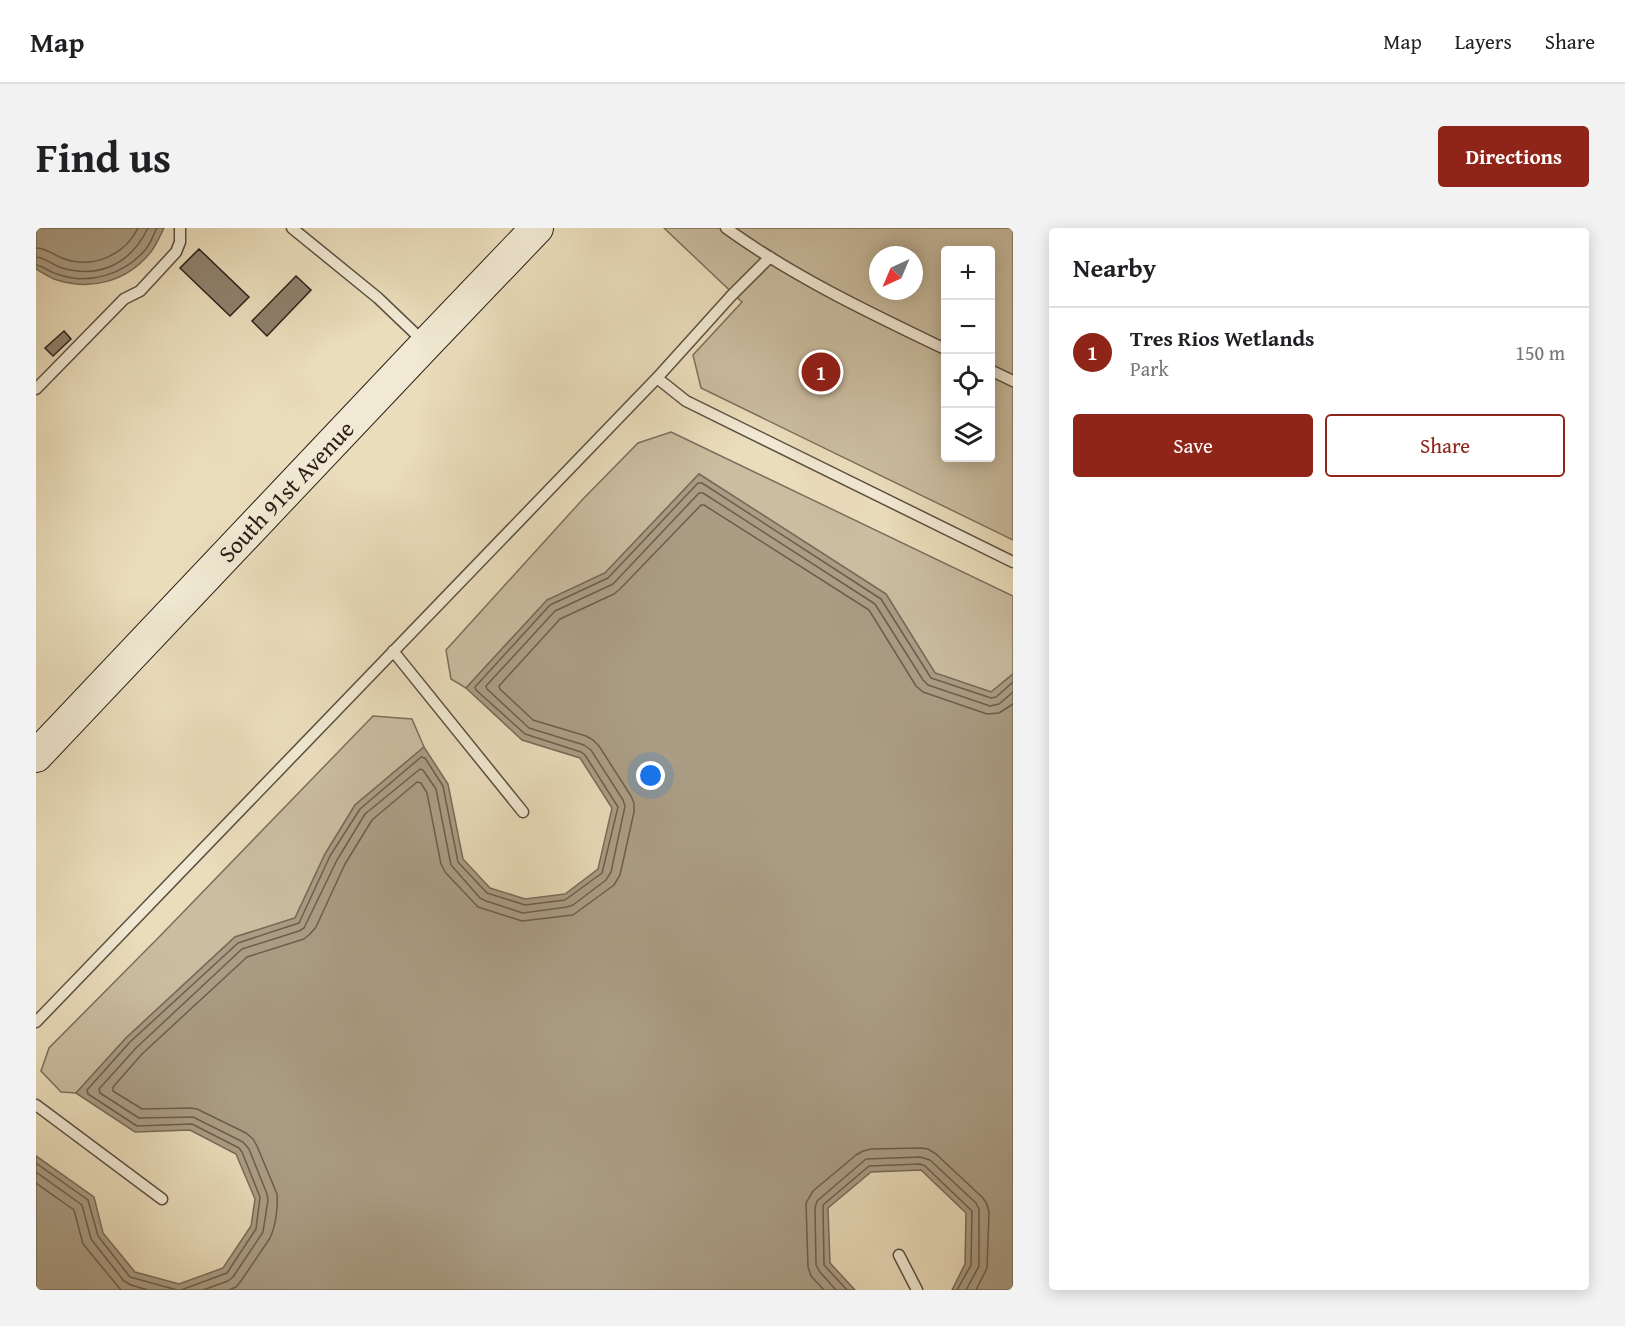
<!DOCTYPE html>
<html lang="en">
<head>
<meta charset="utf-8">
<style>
	body { margin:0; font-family:"Gentium Book Plus",serif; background:#f2f2f2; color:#202124 }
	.controls { position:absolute; right:18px; top:18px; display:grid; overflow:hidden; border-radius:6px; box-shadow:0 3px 15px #0003 }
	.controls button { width:54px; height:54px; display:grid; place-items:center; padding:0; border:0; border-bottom:2px solid #e0e0e0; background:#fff; color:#202124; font:30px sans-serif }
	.compass { position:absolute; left:833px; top:18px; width:54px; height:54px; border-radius:50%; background:#fff; box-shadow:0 3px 15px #0003; rotate:224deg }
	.you { position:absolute; left:615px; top:548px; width:21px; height:21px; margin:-15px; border:4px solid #fff; border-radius:50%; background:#1a73e8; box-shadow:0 0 0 9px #1a73e833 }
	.badge { display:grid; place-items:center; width:39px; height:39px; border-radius:50%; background:#8f2418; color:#fff; font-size:20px; font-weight:700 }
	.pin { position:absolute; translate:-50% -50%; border:3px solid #fff; box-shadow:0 2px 6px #0006 }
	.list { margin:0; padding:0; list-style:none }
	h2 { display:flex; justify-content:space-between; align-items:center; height:78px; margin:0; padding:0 24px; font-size:26px }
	h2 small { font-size:20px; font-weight:400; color:#757577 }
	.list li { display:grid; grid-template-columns:39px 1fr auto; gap:18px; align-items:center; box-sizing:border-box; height:90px; padding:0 24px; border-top:2px solid #e0e0e0 }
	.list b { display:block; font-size:22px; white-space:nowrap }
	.list p { margin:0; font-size:20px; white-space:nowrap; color:#757577 }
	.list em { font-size:20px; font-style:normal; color:#757577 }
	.actions { display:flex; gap:12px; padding:18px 24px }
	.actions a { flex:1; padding:14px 0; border:2px solid #8f2418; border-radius:6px; text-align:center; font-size:21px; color:#8f2418 }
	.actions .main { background:#8f2418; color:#fff }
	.icon { flex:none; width:33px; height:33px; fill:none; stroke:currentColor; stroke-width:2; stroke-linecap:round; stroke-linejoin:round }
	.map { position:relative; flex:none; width:977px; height:1062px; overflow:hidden; border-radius:6px }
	header { display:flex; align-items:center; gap:36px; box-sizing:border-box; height:84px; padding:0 30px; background:#fff; border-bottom:2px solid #e0e0e0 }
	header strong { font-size:28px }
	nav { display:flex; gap:33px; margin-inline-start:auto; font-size:21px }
	.intro { display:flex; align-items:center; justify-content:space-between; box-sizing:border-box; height:144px; padding:0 36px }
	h1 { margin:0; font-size:42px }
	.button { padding:15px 27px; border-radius:6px; background:#8f2418; color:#fff; font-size:21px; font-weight:700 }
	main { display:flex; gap:36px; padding:0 36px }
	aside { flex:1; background:#fff; border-radius:6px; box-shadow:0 3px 15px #0003 }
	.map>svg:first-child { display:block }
	.green { fill:#cabda0; stroke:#7c6e5d; stroke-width:1.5; fill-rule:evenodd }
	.water { fill:#aa9d84; stroke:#786b5a; stroke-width:1.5 }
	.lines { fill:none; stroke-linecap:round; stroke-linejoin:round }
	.shore { stroke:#6c5e4f; stroke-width:1.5 }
	.building { fill:#8f826e; stroke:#2d201a; stroke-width:1.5 }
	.lane-casing { stroke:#5c4f42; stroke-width:13 }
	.secondary-casing { stroke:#2d201a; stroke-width:34 }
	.lane { stroke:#f1e9d3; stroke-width:10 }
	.secondary { stroke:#f1e9d3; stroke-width:32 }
	.labels { text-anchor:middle; stroke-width:6; stroke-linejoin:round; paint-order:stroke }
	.street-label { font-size:24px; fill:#2d201a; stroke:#f1e9d3 }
</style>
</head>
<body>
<header>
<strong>Map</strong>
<nav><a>Map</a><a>Layers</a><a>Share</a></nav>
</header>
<div class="intro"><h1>Find us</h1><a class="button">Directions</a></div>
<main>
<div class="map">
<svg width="977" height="1062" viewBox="0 0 977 1062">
	<rect width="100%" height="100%" fill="#eaddbb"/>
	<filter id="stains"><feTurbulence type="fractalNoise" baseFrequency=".00333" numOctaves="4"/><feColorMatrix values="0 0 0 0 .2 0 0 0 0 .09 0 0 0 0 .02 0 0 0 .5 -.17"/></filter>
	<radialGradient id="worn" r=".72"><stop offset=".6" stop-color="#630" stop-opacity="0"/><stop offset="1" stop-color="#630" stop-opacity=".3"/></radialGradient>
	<path class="green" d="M628 0H977V312L665 160 657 127 706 74ZM909 22H954V230H909ZM842 27H878V63H842Z
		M635 204 977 368V446L955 464 899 445 850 366 663 246 569 345 511 372 430 460 415 451 410 422 547 271 602 215Z
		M337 488 376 491 388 519 319 577 289 626 259 690 199 709 90 810 40 865 25 864 5 843 13 820 125 707Z"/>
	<path class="water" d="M0 0H128C124 8 120 18 114 25 91 53 56 63 21 52 14 50 7 45 0 41Z
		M663 246 850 366 899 445 955 464 977 446V1062H916L929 1036 930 985 885 942 835 944 792 980 794 1035 819 1062H0V928L58 969 67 1005 99 1044 143 1056 187 1040 215 998 219 971 200 926 154 902 99 904 40 865 90 810 199 709 259 690 289 626 319 577 388 519 412 556 427 631 454 660 489 671 529 666 562 641 576 580 544 530 486 512 430 460 511 372 569 345Z"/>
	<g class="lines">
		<path class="shore" d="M0 20C11 20 17 27 26 30 56 42 89 27 102 0
			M0 29C10 30 17 37 26 40 65 51 95 35 112 0
			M0 37C8 38 13 44 21 46 53 58 89 46 110 21 115 15 117 7 121 0
			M0 935 52 972 62 1008 94 1049 141 1062
			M0 944 46 977 55 1011 88 1053 95 1057 112 1062
			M0 955 38 982 47 1016 85 1062
			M145 1062 191 1045 220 1001 224 969 206 924 203 920 156 896 101 898 52 866 51 862 94 814 202 715 263 695 294 628 324 581 385 529 389 530 407 558 422 634 451 665 489 677 529 672 566 645 582 579 549 527 545 524 489 506 440 462 439 459 514 377 572 350 662 255H666L845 371 895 450 955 470 960 469 977 454
			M167 1062 192 1053 197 1049 227 1004 232 972 231 966 213 921 207 914 157 889 103 890 64 865 63 861 100 820 206 721 263 703 268 700 301 632 329 586 384 541 387 542 400 561 415 637 444 670 450 673 487 685 531 679 537 677 570 652 575 644 589 578 587 572 555 522 548 517 493 500 451 461 450 458 519 383 577 356 663 265H667L839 376 887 452 892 457 954 478 963 476 977 464
			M193 1062 200 1059 205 1053 234 1010C240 997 242 979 241 966L221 918 217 911 210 905 161 881 154 880 106 881 77 863V859L106 826 211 729 268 711 274 706 280 699 309 636 336 592 381 554 385 555 391 565 405 636 409 644 442 679 486 693 537 687 578 657 584 647 598 584V575L595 568 563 518 557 512 550 508 497 492 464 461 463 458 524 391 578 366 584 361 665 277H668L833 382 880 458 887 464 951 486 963 485 977 476
			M788 1062 775 1048 772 1039 770 975 777 963 820 927 827 923 835 921 885 920 892 921 900 926 946 969 951 976 953 985 951 1040 940 1062
			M800 1062 784 1044 780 1037 779 980 781 973 830 931 884 929 894 932 940 975 943 981V1038L930 1062
			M811 1062 788 1037 787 977 833 938 884 936 889 938 936 983 935 1037 921 1062"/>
	</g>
	<path class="building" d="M163 21 213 69 194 88 144 40Z
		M260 48 275 62 231 108 216 93Z
		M28 103 35 111 17 128 9 120Z"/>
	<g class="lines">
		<defs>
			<path id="lane" d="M256 0 342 70 387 113
				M690 0C758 49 834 85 909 121
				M954 142 977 153
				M621 150 650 173 977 334
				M0 161 88 71 104 63 140 24 144 14V0
				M357 423 487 584
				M0 794 621 150 695 68 734 29
				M0 877 126 971
				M863 1027 881 1062"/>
			<g id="secondary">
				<path id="s1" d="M0 528 390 116 501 0"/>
			</g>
		</defs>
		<use href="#lane" class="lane-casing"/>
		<use href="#secondary" class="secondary-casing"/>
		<use href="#lane" class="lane"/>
		<use href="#secondary" class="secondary"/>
	</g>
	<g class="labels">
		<g class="street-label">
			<text dy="8" stroke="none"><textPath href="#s1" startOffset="364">South 91st Avenue</textPath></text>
		</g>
	</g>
	<rect width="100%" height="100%" filter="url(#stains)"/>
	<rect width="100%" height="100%" fill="url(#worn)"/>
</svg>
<div class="controls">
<button>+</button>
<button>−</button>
<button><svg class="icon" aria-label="locate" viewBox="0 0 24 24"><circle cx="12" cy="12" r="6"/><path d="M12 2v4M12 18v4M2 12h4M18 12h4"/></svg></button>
<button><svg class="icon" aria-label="layers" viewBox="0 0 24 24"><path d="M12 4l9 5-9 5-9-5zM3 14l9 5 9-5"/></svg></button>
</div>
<svg class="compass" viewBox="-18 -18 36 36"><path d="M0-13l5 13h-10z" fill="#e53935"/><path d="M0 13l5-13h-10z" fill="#757577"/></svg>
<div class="you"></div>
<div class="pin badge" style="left:785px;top:144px">1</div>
</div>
<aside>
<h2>Nearby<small></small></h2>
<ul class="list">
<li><span class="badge">1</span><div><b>Tres Rios Wetlands</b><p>Park</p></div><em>150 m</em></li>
</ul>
<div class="actions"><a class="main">Save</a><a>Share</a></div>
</aside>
</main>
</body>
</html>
